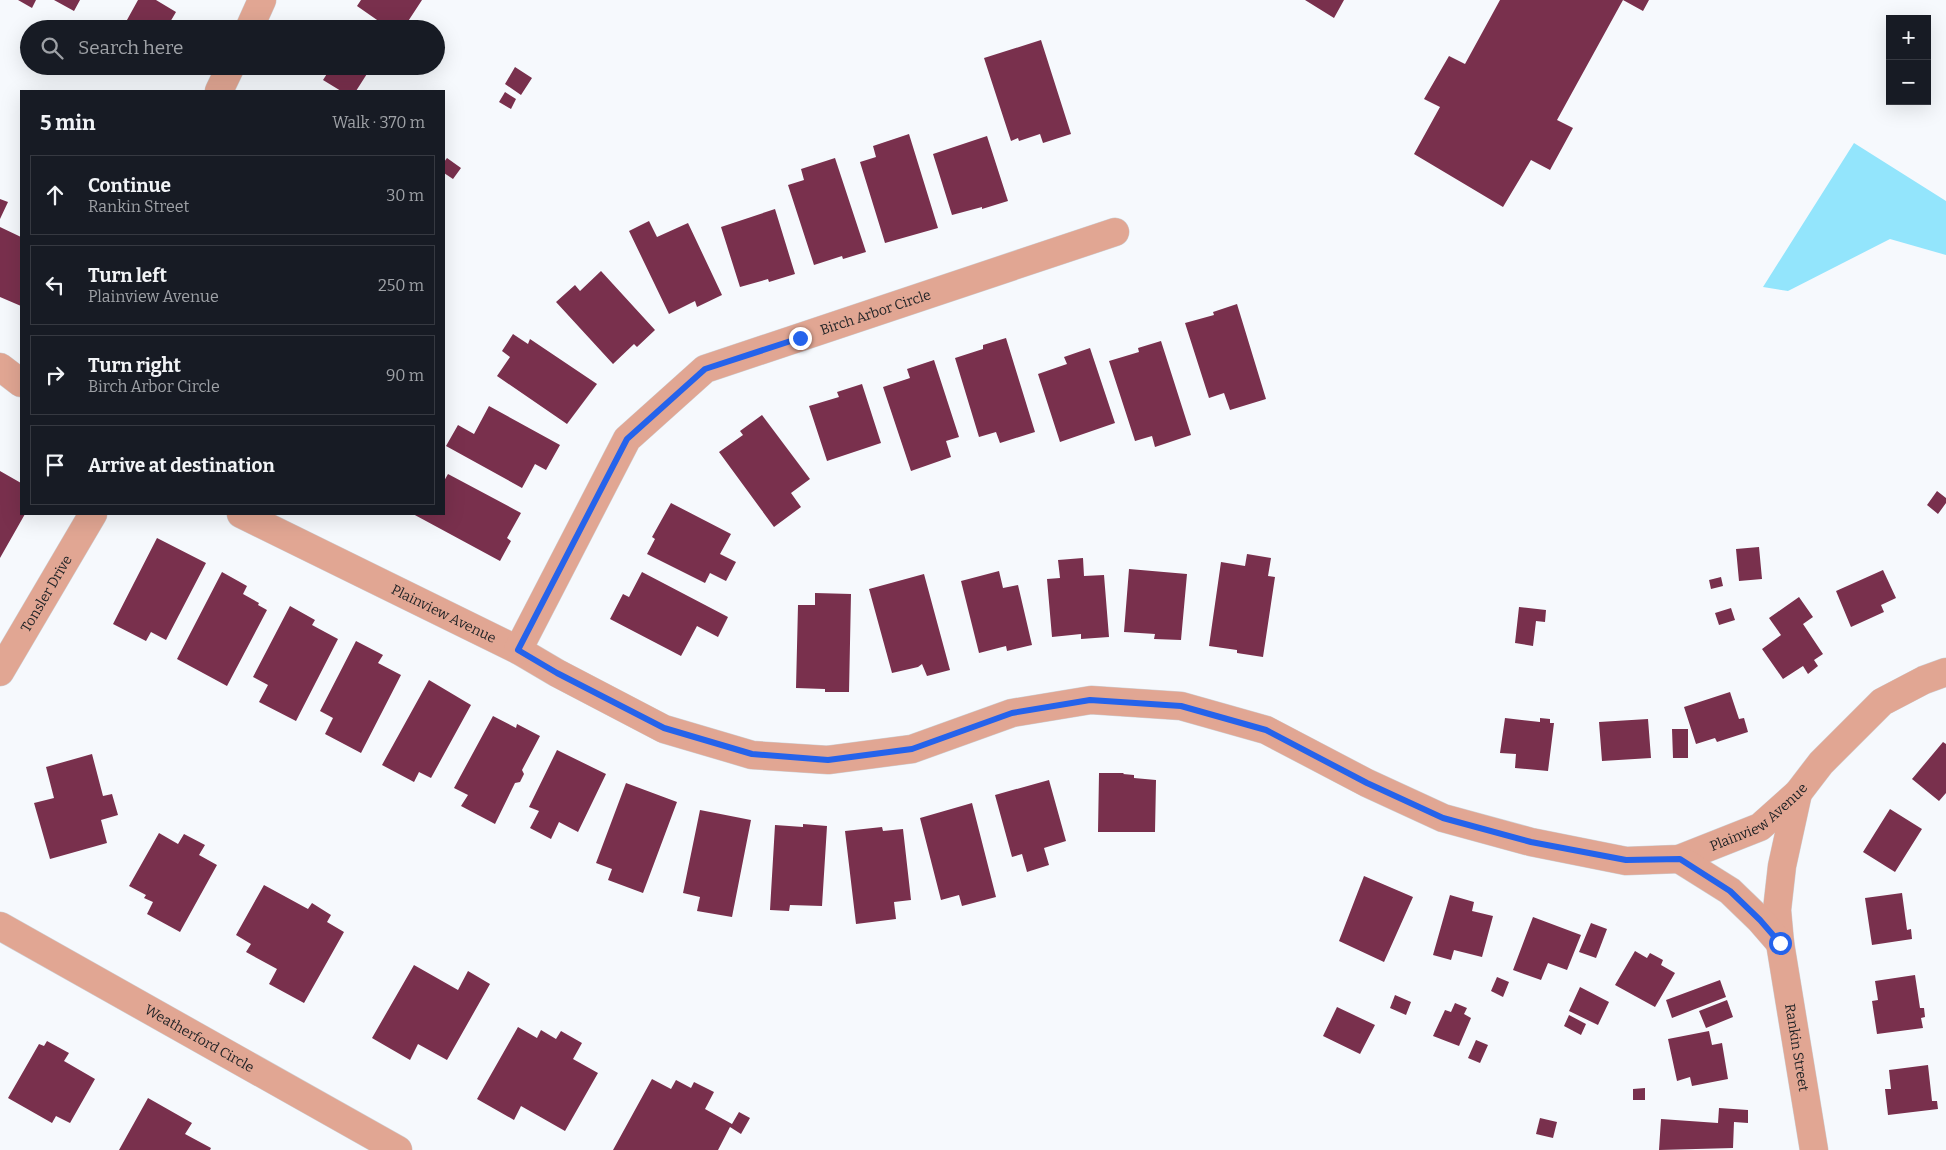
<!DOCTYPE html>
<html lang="en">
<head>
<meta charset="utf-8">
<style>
	body { margin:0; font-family:Bitter,serif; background:#242831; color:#f1f3f6 }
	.controls { position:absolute; right:15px; top:15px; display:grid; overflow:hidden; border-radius:0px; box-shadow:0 5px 20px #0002 }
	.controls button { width:45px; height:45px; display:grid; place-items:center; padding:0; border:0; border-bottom:1px solid #363941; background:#171b24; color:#f1f3f6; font:25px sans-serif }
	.stop { position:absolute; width:15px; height:15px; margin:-11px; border:4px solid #2563eb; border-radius:50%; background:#fff }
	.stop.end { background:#2563eb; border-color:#fff; box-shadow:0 1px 5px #0008 }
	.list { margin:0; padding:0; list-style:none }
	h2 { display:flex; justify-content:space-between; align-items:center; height:65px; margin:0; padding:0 20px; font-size:21px }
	h2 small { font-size:16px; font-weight:400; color:#9ea1a6 }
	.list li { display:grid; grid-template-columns:32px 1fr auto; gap:15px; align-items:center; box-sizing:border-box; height:80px; margin:0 10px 10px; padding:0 10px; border:1px solid #363941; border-radius:0px }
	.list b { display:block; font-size:19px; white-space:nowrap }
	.list p { margin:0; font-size:16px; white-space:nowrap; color:#9ea1a6 }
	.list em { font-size:16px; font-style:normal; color:#9ea1a6 }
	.icon { flex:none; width:28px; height:28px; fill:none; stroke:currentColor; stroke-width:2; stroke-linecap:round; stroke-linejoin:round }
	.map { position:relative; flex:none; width:1946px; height:1150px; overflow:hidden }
	.search { position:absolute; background:#171b24; box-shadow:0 5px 20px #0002; left:20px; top:20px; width:425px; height:55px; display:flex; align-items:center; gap:12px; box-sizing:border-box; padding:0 18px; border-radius:28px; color:#9ea1a6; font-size:19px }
	.panel { position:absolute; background:#171b24; box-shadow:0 5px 20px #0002; left:20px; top:90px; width:425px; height:425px; border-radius:0px }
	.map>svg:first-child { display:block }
	.water { fill:#93e5fc }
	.building { fill:#79304d }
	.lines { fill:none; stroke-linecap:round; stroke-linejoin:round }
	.minor-casing { stroke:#cfd2d6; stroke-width:29 }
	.minor { stroke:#e1a693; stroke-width:28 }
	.route { stroke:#2563eb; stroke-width:6 }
	.labels { text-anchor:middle; stroke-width:5; stroke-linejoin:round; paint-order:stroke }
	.street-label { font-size:14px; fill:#1f2225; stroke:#fff }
</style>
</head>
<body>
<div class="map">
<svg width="1946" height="1150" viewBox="0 0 1946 1150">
	<rect width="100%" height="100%" fill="#f6f9fd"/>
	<path class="water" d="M1854 143 1946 201V255L1890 239 1788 291 1763 287Z"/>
	<path class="building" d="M18 0H36L32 8Z
		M54 0H80L74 11Z
		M138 0H156L176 12 166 29H122Z
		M361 0H422L403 29H390L357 6Z
		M1305 0H1344L1334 18Z
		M1500 0H1649L1643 11 1623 0 1557 120 1573 128 1550 170 1531 160 1503 207 1414 154 1440 107 1424 99 1449 56 1465 64Z
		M345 20 359 29H340Z
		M1041 40 1071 134 1043 143 1040 134 1019 141 1018 138 1011 141 984 58Z
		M332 66H372L356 91H341L323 80Z
		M515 67 532 78 521 95 505 84Z
		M505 92 516 99 511 109 499 102Z
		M909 134 938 228 885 243 860 162 876 157 873 146Z
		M987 136 1008 201 982 209V207L952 215 933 154Z
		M447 158 461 168 453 179 444 173V162Z
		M835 158 866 252 843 259 842 256 814 265 788 185 804 180 801 169Z
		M0 199 8 202 0 219Z
		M775 209 795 274 769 282 768 279 740 287 721 227Z
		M649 221 657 237 688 223 722 295 697 307 695 301 669 314 629 231Z
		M0 227 21 237V306L0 297Z
		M601 271 655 330 637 347 634 344 613 364 556 302 575 285 580 291Z
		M1237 304 1266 399 1230 410 1224 393 1209 398 1185 323 1214 315 1213 312Z
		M513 334 528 344 530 339 597 384 567 424 497 376 510 357 502 351Z
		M1006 338 1035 432 1000 443 996 432 979 437 955 358 983 349V345Z
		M1161 341 1191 435 1155 447 1152 436 1135 441 1109 361 1139 352 1138 348Z
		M1090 348 1115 423 1060 442 1038 374 1067 364 1064 357Z
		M934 360 959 437 946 441 951 457 911 471 883 387 910 378 907 369Z
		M862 384 881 443 827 461 809 406 839 397 837 392Z
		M489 406 560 445 546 470 535 464 522 488 446 446 458 425 474 434Z
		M762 415 810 479 791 493 801 507 774 527 719 452 743 435 740 431Z
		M0 471 21 483V514H25L0 558Z
		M448 474 521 513 507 538 511 541 500 561 413 514H444V481Z
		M1937 491 1946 498V503L1938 514 1927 505Z
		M671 503 731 534 720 554 736 562 726 581 710 573 705 583 647 554 655 539 652 537Z
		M157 538 206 563 166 640 151 632 146 641 113 624Z
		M1759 547 1762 579 1739 581 1736 549Z
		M1247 554 1271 558 1268 576 1275 577 1263 657 1237 653V650L1209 646 1221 562 1245 566Z
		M1083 558 1084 576 1104 575 1109 637 1081 639V634L1052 637 1047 579 1060 578 1058 560Z
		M1129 569 1187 574 1181 640 1154 639 1155 634 1124 632Z
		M1883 570 1896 598 1881 605 1884 612 1851 627 1836 591Z
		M999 571 1003 588 1018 585 1032 645 1007 651 1006 646 979 653 961 581Z
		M222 572 247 586 243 594 259 603 258 605 267 610 227 686 177 659Z
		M642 572 728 617 718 637 697 626 681 656 610 619 623 594 629 597Z
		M924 574 950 670 927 676 922 664 918 667 892 673 869 589Z
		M1721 577 1723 586 1711 589 1709 580Z
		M815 593 851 594 849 692H825V689L796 688 798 605H815Z
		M1799 597 1813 617 1803 624 1823 654 1814 660 1818 666 1808 674 1803 666 1783 679 1762 649 1781 635 1769 618Z
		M290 606 315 620 312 625 338 639 296 721 259 702 268 685 253 677Z
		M1519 607 1546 610 1545 622 1536 621 1533 646 1515 643Z
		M1731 608 1735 620 1719 625 1715 613Z
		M356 641 383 655 378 663 401 675 361 753 325 734 333 718 320 711Z
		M429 680 471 705 431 778 419 772 414 782 382 765Z
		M1730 692 1739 719 1744 718 1748 732 1717 742 1715 738 1696 744 1684 707Z
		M493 716 516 728 517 724 540 736 522 770 524 774 520 782 515 783 495 824 461 806 468 795 454 788Z
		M1505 718 1540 722V718L1550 719V723H1554L1548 771 1515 768 1516 754 1500 753Z
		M1648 719 1651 758 1602 761 1599 722Z
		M1672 729H1688V758H1673Z
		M1943 742 1946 744V793L1939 801 1912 779Z
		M557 750 606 774 578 832 559 822 551 839 530 828 539 811 529 807Z
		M92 754 103 796 112 794 118 815 101 820 107 843 50 859 34 803 54 798 46 767Z
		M1099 773H1124L1123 774 1134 775V778L1156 780 1155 832H1098Z
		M1049 780 1066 841 1044 848 1049 865 1027 872 1022 854 1012 857 995 795Z
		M626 783 677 802 643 893 608 880 612 869 596 863Z
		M972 803 996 897 962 906 959 895 941 900 920 818Z
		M1890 809 1922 829 1895 872 1863 852Z
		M700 810 751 820 732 917 697 911 700 897 683 893Z
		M803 824 827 826 822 906 790 905 789 911 770 910 775 825 803 827Z
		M882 827 883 831 903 829 911 900 894 902 896 919 856 924 845 831Z
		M159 833 178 844 184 834 205 845 199 855 217 865 180 932 147 914 153 902 144 898 146 895 129 886Z
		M1364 876 1413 897 1384 962 1339 941Z
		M264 885 308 909 312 903 331 915 327 922 344 932 304 1003 269 984 277 969 246 952 251 944 236 935Z
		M1902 893 1907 930 1911 929 1912 939 1872 945 1865 898Z
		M1450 895 1474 902 1472 911 1493 916 1482 957 1454 950 1451 960 1433 955Z
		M1533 917 1581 935 1567 970 1548 963 1541 980 1513 970Z
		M1591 923 1607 929 1596 958 1579 952Z
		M1635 951 1647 958 1650 953 1663 960 1661 965 1675 973 1655 1007 1615 985Z
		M414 965 458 990 468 971 490 984 447 1060 418 1044 410 1060 372 1038Z
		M1915 975 1920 1008H1924L1925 1017 1921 1018 1923 1028 1877 1034 1872 1001 1878 1000 1875 981Z
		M1497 977 1509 982 1503 997 1491 991Z
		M1720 980 1726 997 1672 1018 1666 1000Z
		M1580 987 1609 1002 1598 1025 1569 1011Z
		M1395 995 1411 1002 1406 1015 1390 1008Z
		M1727 1000 1733 1017 1706 1028 1699 1011Z
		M1455 1003 1467 1008 1464 1014 1471 1018 1459 1046 1433 1036 1445 1010 1451 1012Z
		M1337 1007 1375 1025 1360 1054 1323 1036Z
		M1569 1015 1586 1024 1581 1035 1564 1026Z
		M518 1027 537 1038 541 1030 556 1039 561 1031 582 1043 573 1059 598 1073 565 1131 521 1106 514 1120 477 1099Z
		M1709 1031 1712 1045 1722 1043 1728 1079 1692 1086 1690 1077 1677 1081 1668 1039Z
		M1476 1040 1488 1045 1480 1063 1468 1058Z
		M47 1041 69 1053 64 1061 95 1079 70 1123 56 1116 52 1123 8 1098 39 1044 44 1046Z
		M1928 1065 1932 1101H1937L1938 1109 1888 1115 1885 1089H1891L1889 1070Z
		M652 1079 671 1089 676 1080 691 1088 694 1082 714 1092 705 1109 732 1124 739 1112 750 1118 741 1134 730 1127 718 1150H613Z
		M1645 1088V1100H1633V1089Z
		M148 1098 192 1123 185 1134 211 1148 210 1150H119Z
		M1719 1108 1748 1110V1123L1734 1122 1733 1148 1659 1150 1661 1119 1718 1123Z
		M1540 1118 1557 1122 1553 1138 1536 1134Z"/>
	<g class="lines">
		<defs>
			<g id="minor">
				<path d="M249 29 262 0"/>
				<path d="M219 91 231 66"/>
				<path d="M0 367 21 383"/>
				<path id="s1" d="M241 514 518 650 557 673 664 729 752 755 828 760 912 749 1012 713 1091 700 1181 706 1266 730 1367 783 1443 818 1531 842 1626 861 1679 859 1760 827 1798 793 1821 763 1882 702 1924 680 1946 672"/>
				<path id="s2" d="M518 650 627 439 705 369 1115 232"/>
				<path id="s3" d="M0 672 93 514"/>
				<path id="s4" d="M1798 793 1782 866 1777 910 1780 943 1814 1150"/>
				<path d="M1679 859 1730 891 1760 920 1780 943"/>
				<path id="s5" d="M0 926 398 1150"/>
			</g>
		</defs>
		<use href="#minor" class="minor-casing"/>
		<use href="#minor" class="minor"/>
	</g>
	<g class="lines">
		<path class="route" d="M800 338 705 369 627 439 518 650 557 673 664 728 752 754 828 760 912 749 1012 713 1090 700 1181 706 1266 730 1367 783 1443 818 1531 842 1626 860 1680 859 1730 891 1760 920 1780 943"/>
	</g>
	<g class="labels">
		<g class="street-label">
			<text dy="5" stroke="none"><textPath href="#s2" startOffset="522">Birch Arbor Circle</textPath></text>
			<text dy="5" stroke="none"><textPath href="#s3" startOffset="91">Tonsler Drive</textPath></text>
			<text dy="5" stroke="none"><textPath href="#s1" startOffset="226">Plainview Avenue</textPath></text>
			<text dy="5" stroke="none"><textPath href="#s1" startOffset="1622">Plainview Avenue</textPath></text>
			<text dy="5" stroke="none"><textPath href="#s5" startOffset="229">Weatherford Circle</textPath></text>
			<text dy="5" stroke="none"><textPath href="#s4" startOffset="258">Rankin Street</textPath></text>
		</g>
	</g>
</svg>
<div class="controls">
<button>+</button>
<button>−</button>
</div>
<div class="stop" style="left:1780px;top:943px"></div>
<div class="stop end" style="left:800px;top:338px"></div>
<div class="search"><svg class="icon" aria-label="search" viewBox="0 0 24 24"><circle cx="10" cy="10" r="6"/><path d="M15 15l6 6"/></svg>Search here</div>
<section class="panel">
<h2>5 min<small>Walk · 370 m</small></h2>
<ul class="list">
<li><svg class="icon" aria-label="ahead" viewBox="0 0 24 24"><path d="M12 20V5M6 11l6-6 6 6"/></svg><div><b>Continue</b><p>Rankin Street</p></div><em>30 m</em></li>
<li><svg class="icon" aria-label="left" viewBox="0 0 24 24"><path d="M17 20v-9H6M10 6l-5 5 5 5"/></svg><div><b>Turn left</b><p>Plainview Avenue</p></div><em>250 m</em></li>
<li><svg class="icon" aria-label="right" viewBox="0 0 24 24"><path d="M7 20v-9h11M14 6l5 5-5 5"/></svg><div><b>Turn right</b><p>Birch Arbor Circle</p></div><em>90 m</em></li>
<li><svg class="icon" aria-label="arrive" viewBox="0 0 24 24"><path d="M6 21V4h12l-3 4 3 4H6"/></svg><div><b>Arrive at destination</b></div></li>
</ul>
</section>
</div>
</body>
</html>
